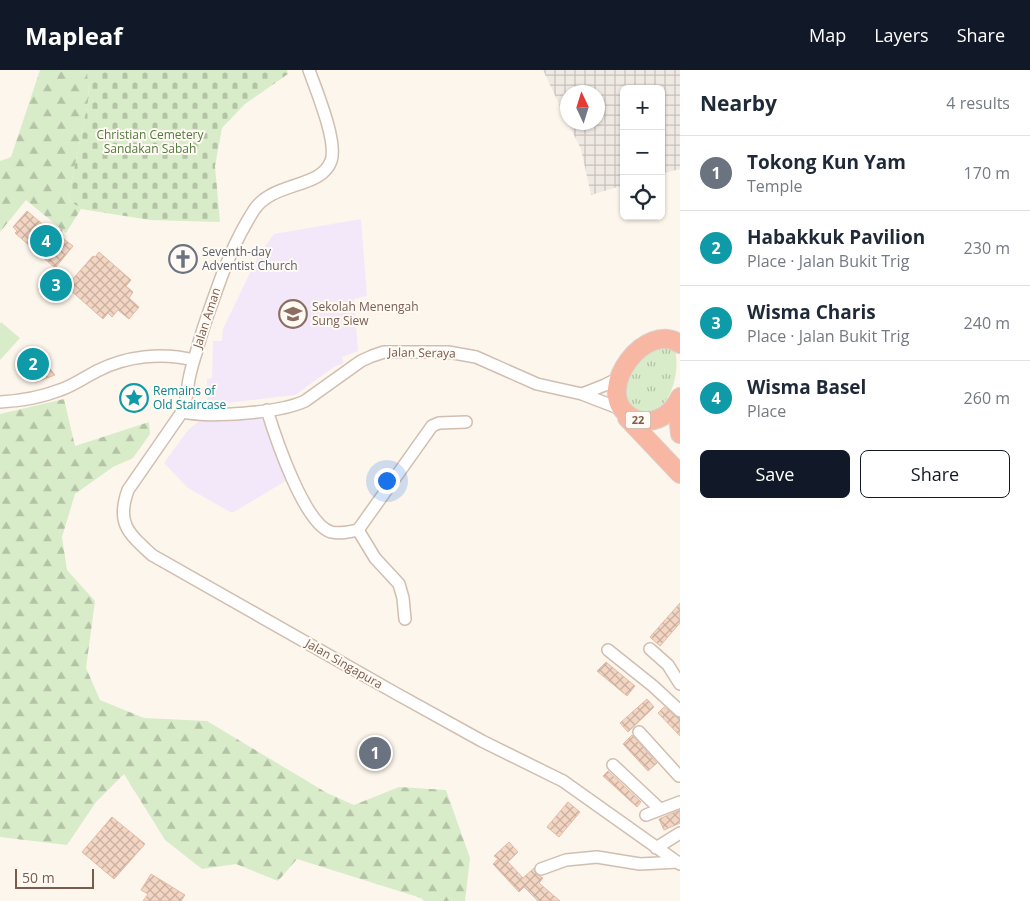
<!DOCTYPE html>
<html lang="en">
<head>
<meta charset="utf-8">
<style>
	body { margin:0; font-family:"Open Sans",sans-serif; background:#f2f2f3; color:#1f2937 }
	.controls { position:absolute; right:15px; top:15px; display:grid; overflow:hidden; border-radius:8px; box-shadow:0 1px 4px #0004 }
	.controls button { width:45px; height:45px; display:grid; place-items:center; padding:0; border:0; border-bottom:1px solid #e0e1e3; background:#fff; color:#1f2937; font:25px sans-serif }
	.compass { position:absolute; left:560px; top:15px; width:45px; height:45px; border-radius:50%; background:#fff; box-shadow:0 1px 4px #0004; rotate:356deg }
	.scale { position:absolute; left:15px; bottom:12px; width:79px; box-sizing:border-box; padding-left:5px; border:2px solid #7a5c4d; border-top:0; font-size:14px; line-height:18px; white-space:nowrap; color:#7a5c4d; -webkit-text-stroke:4px #fffaf3; paint-order:stroke }
	.you { position:absolute; left:386px; top:410px; width:18px; height:18px; margin:-12px; border:4px solid #fff; border-radius:50%; background:#1a73e8; box-shadow:0 0 0 8px #1a73e833 }
	.badge { display:grid; place-items:center; width:32px; height:32px; border-radius:50%; background:#111827; color:#fff; font-size:16px; font-weight:700 }
	.pin { position:absolute; translate:-50% -50%; border:2px solid #fff; box-shadow:0 1px 5px #0006 }
	.list { margin:0; padding:0; list-style:none }
	h2 { display:flex; justify-content:space-between; align-items:center; height:65px; margin:0; padding:0 20px; font-size:21px }
	h2 small { font-size:16px; font-weight:400; color:#747a83 }
	.list li { display:grid; grid-template-columns:32px 1fr auto; gap:15px; align-items:center; box-sizing:border-box; height:75px; padding:0 20px; border-top:1px solid #e0e1e3 }
	.list b { display:block; font-size:19px; white-space:nowrap }
	.list p { margin:0; font-size:16px; white-space:nowrap; color:#747a83 }
	.list em { font-size:16px; font-style:normal; color:#747a83 }
	.actions { display:flex; gap:10px; padding:15px 20px }
	.actions a { flex:1; padding:11px 0; border:1px solid #111827; border-radius:8px; text-align:center; font-size:18px; color:#111827 }
	.actions .main { background:#111827; color:#fff }
	.icon { flex:none; width:28px; height:28px; fill:none; stroke:currentColor; stroke-width:2; stroke-linecap:round; stroke-linejoin:round }
	.map { position:relative; flex:none; width:680px; height:831px; overflow:hidden }
	header { display:flex; align-items:center; gap:30px; box-sizing:border-box; height:70px; padding:0 25px; background:#111827; color:#fff }
	header strong { font-size:24px }
	nav { display:flex; gap:28px; margin-inline-start:auto; font-size:18px }
	main { display:flex }
	aside { flex:1; background:#fff }
	.map>svg:first-child { display:block }
	.industrial { fill:url(#industrial-grid) }
	.education { fill:#f3e8fa }
	.grass { fill:url(#grass-tufts) }
	.forest { fill:url(#forest-firs) }
	.cemetery { fill:url(#cemetery-stones) }
	.pitch { fill:#d8ecc9 }
	.building { fill:url(#building-cross-hatch); stroke:#e6bba3 }
	.lines { fill:none; stroke-linecap:round; stroke-linejoin:round }
	.minor-casing { stroke:#d1beb0; stroke-width:14 }
	.highway-casing { stroke:#dad1cd; stroke-width:20 }
	.minor { stroke:#fff; stroke-width:11 }
	.highway { stroke:#f7b7a3; stroke-width:18 }
	.labels { text-anchor:middle; stroke-width:4; stroke-linejoin:round; paint-order:stroke }
	.shield { fill:#fffaf3; stroke:#a28b7f; stroke-width:1 }
	.shield-label { font-size:11px; font-weight:bold; fill:#7a5c4d }
	.park-label { font-size:12px; fill:#537a41; stroke:#fffaf3 }
	.worship-label { font-size:12px; fill:#5b616d; stroke:#fffaf3; text-anchor:start }
	.education-label { font-size:12px; fill:#785e54; stroke:#fffaf3; text-anchor:start }
	.street-label { font-size:12px; fill:#7a5c4d; stroke:#fffaf3 }
	.culture-label { font-size:12px; fill:#0d838f; stroke:#fffaf3; text-anchor:start }
</style>
</head>
<body>
<header>
<strong>Mapleaf</strong>
<nav><a>Map</a><a>Layers</a><a>Share</a></nav>
</header>
<main>
<div class="map">
<svg width="680" height="831" viewBox="0 0 680 831">
	<defs>
		<pattern id="industrial-grid" width="8" height="8" patternUnits="userSpaceOnUse" patternTransform="scale(1.25)"><rect width="8" height="8" fill="#efe9e4"/><path d="M0 4h8M4 0v8" fill="none" stroke="#c7c0bb"/></pattern>
		<pattern id="grass-tufts" width="24" height="20" patternUnits="userSpaceOnUse" patternTransform="scale(1.25)"><rect width="24" height="20" fill="#d8ecc9"/><path d="M3 7l-1-3M5 7V3M7 7l1-3M15 17l-1-3M17 17v-4M19 17l1-3" fill="none" stroke="#b4c2a5"/></pattern>
		<pattern id="forest-firs" width="22" height="20" patternUnits="userSpaceOnUse" patternTransform="scale(1.25)"><rect width="22" height="20" fill="#d8ecc9"/><path d="M5 1l3.5 6h-7zM16 11l3.5 6h-7z" fill="#b4c2a5"/></pattern>
		<pattern id="cemetery-stones" width="16" height="16" patternUnits="userSpaceOnUse" patternTransform="scale(1.25)"><rect width="16" height="16" fill="#d8ecc9"/><path d="M2 7V4a2 2 0 0 1 4 0v3zM10 15v-3a2 2 0 0 1 4 0v3z" fill="#b4c2a5"/></pattern>
		<pattern id="building-cross-hatch" width="8" height="8" patternUnits="userSpaceOnUse" patternTransform="scale(1.25)"><rect width="8" height="8" fill="#f3d5c3"/><path d="M0 0l8 8M0 8l8-8" fill="none" stroke="#cab0a1"/></pattern>
	</defs>
	<rect width="100%" height="100%" fill="#fdf6ec"/>
	<path class="industrial" d="M543 0H680V99L661 104V19H624V115L591 125 581 79 568 53 598 52V22H568L567 51Z"/>
	<path class="education" d="M361 149 367 226 354 229 358 281 342 287 344 293 334 297 295 325 227 333 226 337 207 336V309L212 308 213 271H222L223 259 258 186 274 164Z
		M256 345 262 348 289 409 232 443 188 418 164 393 188 360 199 351Z"/>
	<path class="grass" d="M655 275 675 281C680 299 673 333 653 341 650 342 645 343 642 344L626 333C622 300 634 297 655 275Z"/>
	<path class="forest" d="M40 0H87L89 27 68 129 81 139 66 163 26 130 0 162V91L11 87Z
		M64 329 75 376 149 352 150 364 133 388 113 397 75 424 62 467 67 500 95 531 86 598 100 630 144 648 207 651 327 723 354 735 399 717 446 720 470 788 465 831H424L421 828 297 789 278 811 236 794 202 799 165 770 124 704 96 732 67 775 0 767V344Z"/>
	<path class="cemetery" d="M87 0H287L288 4 245 34 222 58 215 96 220 152 150 150 81 139 68 129 89 27Z"/>
	<path class="pitch" d="M1 252 20 268 0 290V254Z"/>
	<path class="building" d="M27 141 54 164 62 159 61 167 73 176 56 197 71 211 93 186 95 187 99 182 131 210 126 216 133 222 129 228 139 237 129 249 118 240 112 247 108 243 103 249 68 218 54 233 38 219 46 211 43 209 54 197 15 163 17 161 13 157Z
		M27 282 38 284 55 305 36 312 22 308 19 305V301L20 287Z
		M680 533V553L660 576 650 567Z
		M606 592 635 616 627 626 597 601Z
		M647 629 654 637 628 662 620 653Z
		M664 637 675 646 680 648V666L658 643Z
		M632 665 657 693 648 701 623 674Z
		M608 701 641 732 637 737 603 706Z
		M568 732 580 742 559 767 547 757Z
		M680 740V753L664 760 659 749Z
		M112 747 145 774 114 809 82 782Z
		M509 772 518 782 508 792 523 808 534 798 536 804 543 808 539 813 560 831H538L524 817 519 822 493 794 498 789 494 786Z
		M151 804 185 825 181 831H143L148 824 141 820Z"/>
	<g class="lines">
		<defs>
			<path id="minor" d="M309 0C316 20 338 72 331 91 321 119 273 111 254 140 238 165 227 190 217 219 210 239 202 259 197 280 194 289 191 299 189 309 187 321 187 331 182 342L128 420C116 453 128 463 152 485L397 624 482 671 563 711 680 794
				M582 324 605 315 619 308
				M0 332C19 331 42 327 60 320 73 316 85 307 97 301 126 286 162 282 194 290
				M267 340C275 366 304 454 331 462 340 464 349 462 358 460L432 356 439 353 466 352
				M182 342C209 348 280 343 305 331L361 291 372 286 384 282H448L476 287 537 314 582 324 621 339
				M358 460 375 488 399 514 403 528 405 549
				M650 579 668 595 680 614
				M608 580 653 616 680 641
				M639 662 679 706
				M613 695 660 739
				M646 745 680 732
				M656 778 680 763
				M541 799 566 790 597 787 640 794 678 792"/>
			<path id="highway" d="M680 274C646 250 595 318 627 344 633 349 639 352 648 351 663 350 674 339 680 327
				M677 333 680 364
				M627 348 680 404"/>
		</defs>
		<use href="#minor" class="minor-casing"/>
		<use href="#highway" class="highway-casing"/>
		<use href="#minor" class="minor"/>
		<use href="#highway" class="highway"/>
	</g>
	<defs>
		<symbol id="church-ring" viewBox="-11 -11 22 22"><circle r="9.5" fill="#fffaf3" stroke="#6b7280" stroke-width="1.5"/><path d="M-1.2-6h2.4v3.5h3.3v2.4h-3.3V6h-2.4V-.1h-3.3v-2.4h3.3Z" fill="#6b7280"/></symbol>
		<symbol id="school-ring" viewBox="-11 -11 22 22"><circle r="9.5" fill="#fffaf3" stroke="#8d6e63" stroke-width="1.5"/><path d="M0-5L7-2L0 1L-7-2ZM-4 1L0 2.5L4 1V4Q0 6-4 4Z" fill="#8d6e63"/></symbol>
		<symbol id="sight-ring" viewBox="-11 -11 22 22"><circle r="9.5" fill="#fffaf3" stroke="#0f9aa8" stroke-width="1.5"/><path d="M0-6L1.8-2.2L6-1.7L2.9 1.2L3.7 5.4L0 3.3L-3.7 5.4L-2.9 1.2L-6-1.7L-1.8-2.2Z" fill="#0f9aa8"/></symbol>
	</defs>
	<g fill-rule="evenodd">
		<use href="#church-ring" x="167" y="173" width="32" height="32"/>
		<use href="#school-ring" x="277" y="228" width="32" height="32"/>
		<use href="#sight-ring" x="118" y="312" width="32" height="32"/>
	</g>
	<g class="labels">
		<rect class="shield" x="625.5" y="341.5" width="25" height="17" rx="4"/>
		<g class="shield-label">
			<text x="638" y="354">22</text>
		</g>
		<g class="park-label">
			<text x="150" y="69">Christian Cemetery<tspan x="150" dy="14">Sandakan Sabah</tspan></text>
		</g>
		<g class="worship-label">
			<text x="202" y="186">Seventh-day<tspan x="202" dy="14">Adventist Church</tspan></text>
		</g>
		<g class="education-label">
			<text x="312" y="241">Sekolah Menengah<tspan x="312" dy="14">Sung Siew</tspan></text>
		</g>
		<g class="street-label">
			<text transform="translate(207 248) rotate(-72)" y="4">Jalan Aman</text>
			<text transform="translate(422 283) rotate(1)" y="4">Jalan Seraya</text>
			<text transform="translate(344 594) rotate(30)" y="4">Jalan Singapura</text>
		</g>
		<g class="culture-label">
			<text x="153" y="325">Remains of<tspan x="153" dy="14">Old Staircase</tspan></text>
		</g>
	</g>
</svg>
<div class="controls">
<button>+</button>
<button>−</button>
<button><svg class="icon" aria-label="locate" viewBox="0 0 24 24"><circle cx="12" cy="12" r="6"/><path d="M12 2v4M12 18v4M2 12h4M18 12h4"/></svg></button>
</div>
<svg class="compass" viewBox="-18 -18 36 36"><path d="M0-13l5 13h-10z" fill="#e53935"/><path d="M0 13l5-13h-10z" fill="#747a83"/></svg>
<div class="scale">50 m</div>
<div class="you"></div>
<div class="pin badge" style="left:375px;top:683px;background:#6b7280">1</div>
<div class="pin badge" style="left:33px;top:294px;background:#0f9aa8">2</div>
<div class="pin badge" style="left:56px;top:215px;background:#0f9aa8">3</div>
<div class="pin badge" style="left:46px;top:171px;background:#0f9aa8">4</div>
</div>
<aside>
<h2>Nearby<small>4 results</small></h2>
<ul class="list">
<li><span class="badge" style="background:#6b7280">1</span><div><b>Tokong Kun Yam</b><p>Temple</p></div><em>170 m</em></li>
<li><span class="badge" style="background:#0f9aa8">2</span><div><b>Habakkuk Pavilion</b><p>Place · Jalan Bukit Trig</p></div><em>230 m</em></li>
<li><span class="badge" style="background:#0f9aa8">3</span><div><b>Wisma Charis</b><p>Place · Jalan Bukit Trig</p></div><em>240 m</em></li>
<li><span class="badge" style="background:#0f9aa8">4</span><div><b>Wisma Basel</b><p>Place</p></div><em>260 m</em></li>
</ul>
<div class="actions"><a class="main">Save</a><a>Share</a></div>
</aside>
</main>
</body>
</html>
